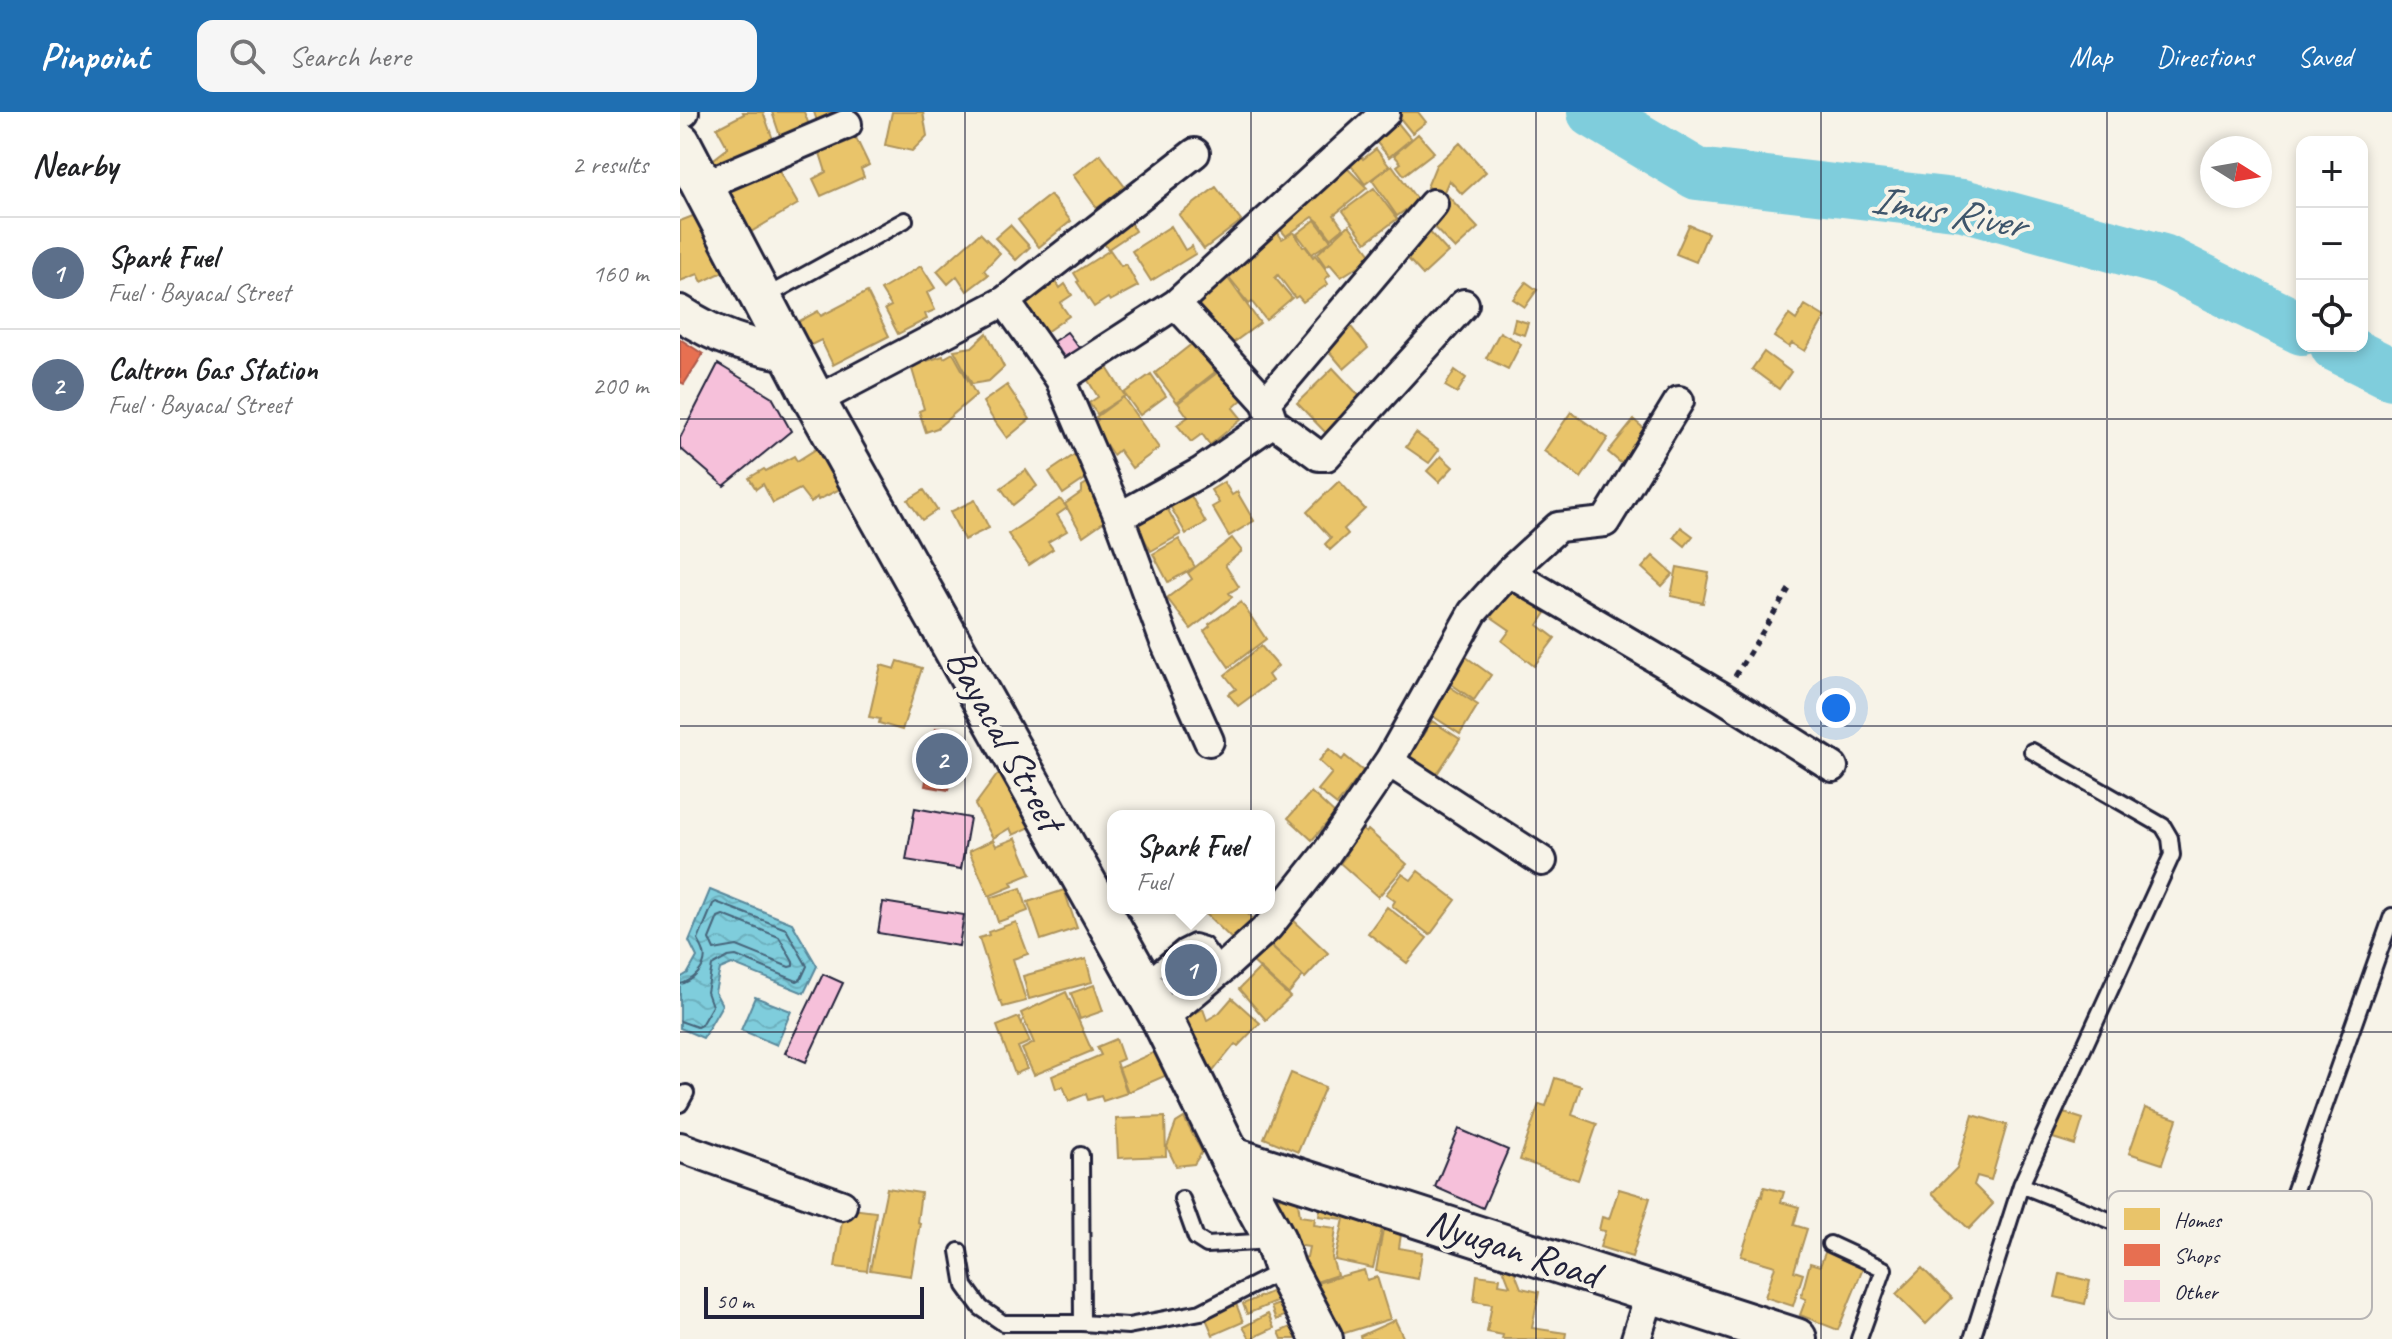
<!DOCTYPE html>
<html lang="en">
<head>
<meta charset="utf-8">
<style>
	body { margin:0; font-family:Caveat,sans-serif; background:#f6f6f6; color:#202124 }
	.controls { position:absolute; right:24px; top:24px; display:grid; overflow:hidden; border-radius:16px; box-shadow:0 4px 12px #0003 }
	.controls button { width:72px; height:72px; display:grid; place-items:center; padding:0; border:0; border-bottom:2px solid #e0e0e0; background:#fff; color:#202124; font:40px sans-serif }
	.compass { position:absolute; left:1520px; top:24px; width:72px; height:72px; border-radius:50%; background:#fff; box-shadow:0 4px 12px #0003; rotate:101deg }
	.scale { position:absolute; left:24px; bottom:20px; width:220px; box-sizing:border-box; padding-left:8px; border:4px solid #22223b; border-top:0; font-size:22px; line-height:28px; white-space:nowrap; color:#22223b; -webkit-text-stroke:6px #f7f3e8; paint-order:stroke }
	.you { position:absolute; left:1156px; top:596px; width:28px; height:28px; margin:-20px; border:6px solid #fff; border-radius:50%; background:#1a73e8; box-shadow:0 0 0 12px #1a73e833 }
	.badge { display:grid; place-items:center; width:52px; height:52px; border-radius:50%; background:#1f6fb2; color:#fff; font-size:26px; font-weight:700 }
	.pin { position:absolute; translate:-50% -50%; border:4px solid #fff; box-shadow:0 2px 8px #0006 }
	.popup { position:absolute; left:427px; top:698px; width:168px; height:104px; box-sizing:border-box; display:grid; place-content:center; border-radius:16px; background:#fff; filter:drop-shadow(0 2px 6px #0005); font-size:26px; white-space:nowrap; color:#757577 }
	.popup b { font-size:30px; color:#202124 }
	.popup::after { content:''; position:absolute; left:50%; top:100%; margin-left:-16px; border:16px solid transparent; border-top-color:#fff }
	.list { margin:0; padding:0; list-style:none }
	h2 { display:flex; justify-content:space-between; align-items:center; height:104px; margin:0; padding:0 32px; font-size:34px }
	h2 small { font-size:26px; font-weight:400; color:#757577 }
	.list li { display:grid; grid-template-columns:52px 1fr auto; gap:24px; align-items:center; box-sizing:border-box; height:112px; padding:0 32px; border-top:2px solid #e0e0e0 }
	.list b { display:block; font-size:30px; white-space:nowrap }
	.list p { margin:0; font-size:26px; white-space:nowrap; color:#757577 }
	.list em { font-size:26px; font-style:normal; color:#757577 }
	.icon { flex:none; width:44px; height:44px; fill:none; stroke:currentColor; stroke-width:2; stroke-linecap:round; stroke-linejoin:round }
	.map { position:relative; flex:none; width:1712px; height:1227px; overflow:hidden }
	header { display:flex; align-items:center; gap:48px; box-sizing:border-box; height:112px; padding:0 40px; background:#1f6fb2; color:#fff }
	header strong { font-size:38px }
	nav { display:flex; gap:44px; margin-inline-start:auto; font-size:28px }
	.search { width:560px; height:72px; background:#f6f6f6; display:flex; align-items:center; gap:20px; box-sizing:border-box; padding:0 28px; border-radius:16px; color:#757577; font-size:30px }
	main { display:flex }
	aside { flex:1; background:#fff }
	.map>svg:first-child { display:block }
	.water { fill:url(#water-waves); stroke:#5a899c; stroke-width:2 }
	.homes { fill:#e9c46a; stroke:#ad935c; stroke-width:2 }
	.shops { fill:#e76f51; stroke:#ac584a; stroke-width:2 }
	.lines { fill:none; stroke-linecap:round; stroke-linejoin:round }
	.shore { stroke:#47667b; stroke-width:2 }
	.river { stroke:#7fcddc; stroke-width:52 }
	.building { fill:#f6c0da; stroke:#22223b; stroke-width:2 }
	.service-casing { stroke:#22223b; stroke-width:20 }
	.minor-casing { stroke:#22223b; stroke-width:34 }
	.tertiary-casing { stroke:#22223b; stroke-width:40 }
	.secondary-casing { stroke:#22223b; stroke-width:46 }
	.path { stroke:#22223b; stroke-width:5; stroke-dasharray:6 6; stroke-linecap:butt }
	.service { stroke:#f7f3e8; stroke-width:14 }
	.minor { stroke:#f7f3e8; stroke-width:28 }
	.tertiary { stroke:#f7f3e8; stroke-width:34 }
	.secondary { stroke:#f7f3e8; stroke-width:40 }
	.grid { fill:none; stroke:#22223b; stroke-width:2; stroke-opacity:0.55 }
	.labels { text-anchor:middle; stroke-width:8; stroke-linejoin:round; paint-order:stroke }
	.street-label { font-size:40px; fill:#22223b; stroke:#f7f3e8 }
	.water-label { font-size:42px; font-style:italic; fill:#3e556b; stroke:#f7f3e8 }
	.key { fill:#f7f3e8; stroke:#b7b4b4; stroke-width:2 }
	.key-label { font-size:22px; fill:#22223b }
</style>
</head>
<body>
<header>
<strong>Pinpoint</strong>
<div class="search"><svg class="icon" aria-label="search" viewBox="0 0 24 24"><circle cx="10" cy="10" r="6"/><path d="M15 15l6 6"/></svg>Search here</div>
<nav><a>Map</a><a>Directions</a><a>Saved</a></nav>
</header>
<main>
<aside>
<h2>Nearby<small>2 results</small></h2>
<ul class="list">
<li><span class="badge" style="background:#5c6f8a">1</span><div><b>Spark Fuel</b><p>Fuel · Bayacal Street</p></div><em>160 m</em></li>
<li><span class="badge" style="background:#5c6f8a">2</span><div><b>Caltron Gas Station</b><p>Fuel · Bayacal Street</p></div><em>200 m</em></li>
</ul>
</aside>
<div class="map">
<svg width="1712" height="1227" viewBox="0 0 1712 1227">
	<defs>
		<pattern id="water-waves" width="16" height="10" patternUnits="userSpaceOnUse" patternTransform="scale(2)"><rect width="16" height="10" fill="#7fcddc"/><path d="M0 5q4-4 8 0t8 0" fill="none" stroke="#6db0be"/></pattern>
	</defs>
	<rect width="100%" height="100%" fill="#f7f3e8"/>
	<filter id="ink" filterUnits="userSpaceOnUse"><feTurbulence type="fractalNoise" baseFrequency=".0125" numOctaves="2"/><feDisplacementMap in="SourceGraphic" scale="16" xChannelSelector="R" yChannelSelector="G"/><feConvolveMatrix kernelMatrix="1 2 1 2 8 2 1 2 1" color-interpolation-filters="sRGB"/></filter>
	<g filter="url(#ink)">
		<path class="water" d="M30 778 112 811 137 854 124 881 52 852 40 857 35 880 42 893 23 926 0 916V866L8 861 17 845 9 829Z
			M75 885 111 899 97 933 61 918Z"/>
		<path class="homes" d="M63 0H83L94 30 41 64 30 50 48 36 37 16 64 2Z
			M92 0H124L129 13 121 16 125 28 104 36Z
			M134 0H156L160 12 140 18Z
			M212 0H243L247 24 232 39 205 33Z
			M709 0 731 27 709 45 687 19Z
			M715 0H738L746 10 732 21Z
			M738 22 754 40 724 63 717 54 721 51 714 43Z
			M176 26 189 53 181 57 184 65 141 84 133 67 146 60 140 41Z
			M671 31 683 47 696 37 709 54 685 72 660 39Z
			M780 31 806 60 782 82 769 68 763 82 747 75 756 53Z
			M420 42 445 75 417 96 393 63Z
			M662 51 687 76 654 103 663 116 651 126 639 110 633 105 606 124 595 111Z
			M712 53 738 89 717 104 692 68Z
			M96 54 118 92 69 121 42 72Z
			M536 75 561 109 524 137 499 103Z
			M694 76 717 107 686 130 663 99Z
			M370 83 391 109 359 135 338 108Z
			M768 84 798 116 775 137 745 106Z
			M18 102 43 160 22 170 18 162 0 169V109Z
			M447 105 455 119 428 137 419 124Z
			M635 108 651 129 632 142 617 122Z
			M330 113 350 135 336 148 315 126Z
			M669 113 693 145 661 165 650 152 646 155 637 142Z
			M1009 113 1028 121 1016 150 996 142Z
			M491 114 505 138 512 134 515 142 471 169 452 139Z
			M745 115 768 140 743 163 720 138Z
			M596 118 602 127 614 120 623 135 625 134 633 145 635 143 650 163 645 167 648 172 623 190 618 184 615 186 598 163 595 166 612 186 586 208 572 190 569 192 559 180 560 179 548 164 553 160 547 151 569 135 575 144 578 141 573 134Z
			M300 121 320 141 304 158 308 163 287 179 277 164 268 172 257 159Z
			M430 138 441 154 446 152 458 174 430 189 428 186 414 195 397 170 399 169 394 161Z
			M241 154 255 176 247 181 255 198 245 202 247 207 218 222 205 197 211 194 201 178Z
			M542 158 580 211 550 233 532 208 520 217 512 180Z
			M371 161 380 176 385 172 392 183 380 191 389 204 363 222 336 182Z
			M846 170 857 178 845 195 833 187Z
			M187 180 209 224 153 253 141 228 129 234 116 211 138 199 141 204Z
			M1125 193 1145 205 1125 239 1112 231 1109 235 1094 225 1109 203 1116 208Z
			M835 207 848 211 844 223 832 219Z
			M668 211 688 236 664 257 643 232Z
			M820 220 841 232 828 257 806 246Z
			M307 221 324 255 309 269 292 272 274 238 292 235Z
			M513 231 535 260 497 290 475 261Z
			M1084 240 1111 260 1099 277 1072 257Z
			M273 241 296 283 257 316 246 320 239 299 244 297 231 254 263 244 264 246Z
			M426 254 445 284 417 302 409 291 418 285 406 265Z
			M653 256 685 290 649 324 617 291Z
			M542 257 564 286 553 296 562 307 530 333 522 322 511 330 497 313 508 305 498 291Z
			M775 258 786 266 777 281 765 274Z
			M471 262 486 284 460 303 444 281Z
			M327 273 350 307 327 326 311 304 303 290Z
			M443 285 479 336 452 356 439 338 433 343 412 312 418 308 416 305Z
			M891 300 928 326 901 366 864 339Z
			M954 308 968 320 961 341 942 352 928 340Z
			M736 321 759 338 749 351 726 335Z
			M141 334 160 377 138 388 137 385 131 391 120 377 93 391 83 372 76 377 69 366 84 357 86 359 114 344 117 349Z
			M397 341 411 363 383 382 369 360Z
			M761 344 773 355 759 370 747 359Z
			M346 358 357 374 333 393 321 376Z
			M412 368 429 406 403 424 385 392 402 380V374Z
			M659 369 685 397 664 417 668 422 650 438 645 432 651 426 627 400Z
			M544 370 552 383 557 380 574 409 549 424 532 395 539 391 531 378Z
			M505 373 526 411 506 422 485 385Z
			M244 378 257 398 242 408 228 388Z
			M380 387 387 396 377 403 387 419 368 430 373 437 349 453 328 422Z
			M295 388 309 416 284 428 270 400Z
			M486 394 501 422 471 439 456 412Z
			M1001 415 1013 424 1005 434 994 425Z
			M552 426 562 439 545 453 559 475 549 481 552 485 511 517 487 486 512 467 508 461Z
			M499 427 515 455 488 470 473 442Z
			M973 444 993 462 982 474 962 456Z
			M997 455 1029 461 1023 491 991 484Z
			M828 466 870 495 858 513 875 526 854 554 822 529 830 518 804 500Z
			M561 490 586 527 549 555 524 519 530 514 529 512Z
			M581 534 598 554 588 563 592 569 558 594 548 582 556 577 545 563Z
			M782 542 811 563 794 588 764 567Z
			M218 549 242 556 222 618 199 611 200 607 189 605 201 553 215 557Z
			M761 569 798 593 780 622 742 597Z
			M752 609 780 627 755 665 727 648Z
			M649 637 662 648 665 644 683 659 657 693 638 678 652 661 639 649Z
			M329 657 359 711 333 723 330 716 313 726 295 693 317 663Z
			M631 680 655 702 632 728 608 706Z
			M678 713 686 721 688 718 727 752 698 785 660 751 667 743 658 734Z
			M336 726 351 762 331 770 333 774 309 784 289 739 313 728 316 734Z
			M738 759 776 788 750 823 712 794 715 789 706 782 722 762 731 768Z
			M341 776 348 799 318 810 310 786Z
			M384 778 397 816 361 828 348 790Z
			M707 795 747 826 727 851 688 821Z
			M530 796H562L576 810 556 831 525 801Z
			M607 802 648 841 625 866 584 826Z
			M336 810 348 842 333 847 346 889 323 895 321 889H319L299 826 309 823 308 820Z
			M588 832 623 864 608 882 572 849Z
			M406 847 412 870 349 887 343 864Z
			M579 857 610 885 586 908 559 877Z
			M414 873 423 899 400 907 391 881Z
			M386 880 412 939 354 963 342 937 354 931 341 901Z
			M552 886 580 911 558 934 555 932 530 963 499 908 523 897 527 908 539 901Z
			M339 905 350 930 338 935 347 957 335 962 317 914Z
			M436 927 443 947 436 950 447 981 423 989 421 984 408 988 406 982 389 989 383 974 376 977 372 964 421 943 417 935Z
			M477 939 487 963 448 980 439 956Z
			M611 961 645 975 618 1040 584 1026Z
			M875 966 901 974 892 1003 917 1012 898 1068 840 1048 859 992 866 994Z
			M1465 996 1497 1007 1482 1052 1449 1041Z
			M1381 1000 1403 1007 1395 1033 1373 1026Z
			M1293 1003 1327 1013 1311 1068 1297 1064 1294 1073 1313 1092 1289 1117 1252 1081 1277 1056Z
			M485 1005 486 1044 438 1046 436 1007Z
			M504 1006 522 1040 514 1052 496 1054 487 1035 496 1011Z
			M1084 1075 1104 1080 1101 1090 1119 1095 1114 1113 1127 1117 1114 1159 1123 1162 1113 1194 1085 1185 1095 1154 1061 1144 1080 1084 1082 1085Z
			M207 1076 241 1081 237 1110 240 1111 231 1164 190 1158Z
			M939 1077 970 1086 952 1145 920 1135 925 1119 919 1118 922 1105 929 1107Z
			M617 1083 620 1104 635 1106 634 1113 656 1116 652 1146 657 1163 624 1174 616 1149 627 1145 629 1135 603 1131 597 1086Z
			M641 1083 706 1100 693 1156 655 1148 664 1107 639 1104Z
			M164 1096 196 1100 187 1159 155 1155Z
			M703 1118 721 1122 719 1136 742 1140 738 1167 696 1159Z
			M1146 1138 1184 1154 1158 1218 1120 1203 1126 1187 1121 1185 1130 1151 1140 1154Z
			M832 1153 841 1176 859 1180 852 1216 886 1221 885 1227H822L823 1223 807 1220 812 1192 794 1189 797 1163 820 1166 819 1172 830 1174 823 1156Z
			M1242 1156 1272 1186 1246 1212 1216 1182Z
			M684 1158 687 1168 697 1165 710 1207 655 1224 644 1187 637 1189 633 1172Z
			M1380 1162 1410 1169 1405 1192 1375 1185Z
			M593 1179 598 1189 567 1202 563 1192Z
			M555 1189 563 1210 533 1223 524 1202Z
			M599 1192 604 1204 596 1208 591 1195Z
			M588 1202 594 1216 570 1227 563 1215Z
			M715 1208 724 1227H681L680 1224Z
			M615 1213 620 1227H602L599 1220Z"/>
		<path class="shops" d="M0 227 23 242 4 272 0 270Z
			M256 616 280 620 269 678 245 674Z
			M513 843 525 859 509 872 496 856Z"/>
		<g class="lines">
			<path class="shore" d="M43 803 99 825 113 850V854L109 855 57 834 34 838 29 827 38 805Z
				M0 872C12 870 28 855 24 841 23 836 20 832 18 828L33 792 36 790 106 817 127 854 121 867 117 869 56 844 48 845 32 854 27 880 32 894 21 913 17 915 0 909"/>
			<path class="river" d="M913 0 1017 62 1283 93 1483 148 1622 217
				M1656 234 1712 262"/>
		</g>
		<path class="building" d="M387 220 403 241 387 253 371 231Z
			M38 252 92 285 111 319 44 374 0 336V326Z
			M235 696 290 706 281 757 226 748Z
			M203 790 284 803 279 834 198 821Z
			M143 862 163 871 126 950 105 941Z
			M779 1017 828 1038 803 1096 755 1075Z"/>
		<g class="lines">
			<defs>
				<path id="service" d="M85 185 225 108
					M464 868 502 836 514 830 524 833 542 857
					M0 992 6 981
					M401 1043 402 1211
					M1341 1073 1492 743 1490 726 1483 714 1352 639
					M502 1087 516 1126 527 1133 591 1129
					M1150 1132 1204 1157 1179 1227
					M279 1139 285 1174 301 1196 323 1211H402L448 1214 521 1200 601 1159
					M1292 1227 1341 1073 1547 1155C1574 1160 1578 1159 1594 1137L1712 804"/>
				<path id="minor" d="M0 1 4 0
					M22 74 167 12
					M325 189 380 267 439 405 485 530 529 629
					M496 192 586 290 593 310 639 344H646L784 192
					M380 267 496 192 705 1
					M135 289 325 189 515 41
					M586 290 753 92
					M439 405 521 360 593 310
					M829 460 1042 585 1153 655
					M710 648 720 657 862 749
					M482 907 542 857 588 815 646 742 710 648 793 500 829 460 878 415 925 410 999 289
					M0 1035 162 1093
					M956 1227 971 1179"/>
				<path id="tertiary" d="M0 201C39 226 64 234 110 241"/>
				<path id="secondary" d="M0 31 135 289 482 907 550 1045 595 1128 605 1157 642 1227
					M550 1045 1116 1227"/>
			</defs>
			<use href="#service" class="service-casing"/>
			<use href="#minor" class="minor-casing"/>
			<use href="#tertiary" class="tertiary-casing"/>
			<use href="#secondary" class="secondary-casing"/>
			<path class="path" d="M1055 564 1111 474"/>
			<use href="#service" class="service"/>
			<use href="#minor" class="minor"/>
			<use href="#tertiary" class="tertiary"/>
			<use href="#secondary" class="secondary"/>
		</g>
	</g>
	<path class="grid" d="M285 0V1227M571 0V1227M856 0V1227M1141 0V1227M1427 0V1227M0 307H1712M0 614H1712M0 920H1712"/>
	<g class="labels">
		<g class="street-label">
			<text transform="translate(326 627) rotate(61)" y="14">Bayacal Street</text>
			<text transform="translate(833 1135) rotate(18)" y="14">Nyugan Road</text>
		</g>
		<g class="water-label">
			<text transform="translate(1268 98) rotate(10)" y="15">Imus River</text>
		</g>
	</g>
	<rect x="1428" y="1079" width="264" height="128" rx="12" class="key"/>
	<rect x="1444" y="1096" width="36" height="22" fill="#e9c46a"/>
	<rect x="1444" y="1132" width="36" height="22" fill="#e76f51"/>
	<rect x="1444" y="1168" width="36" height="22" fill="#f6c0da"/>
	<g class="key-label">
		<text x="1494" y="1115">Homes</text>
		<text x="1494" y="1151">Shops</text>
		<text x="1494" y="1187">Other</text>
	</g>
</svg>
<div class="controls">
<button>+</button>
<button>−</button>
<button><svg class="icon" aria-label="locate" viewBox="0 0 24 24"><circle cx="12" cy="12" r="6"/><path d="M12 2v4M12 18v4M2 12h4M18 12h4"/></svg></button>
</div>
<svg class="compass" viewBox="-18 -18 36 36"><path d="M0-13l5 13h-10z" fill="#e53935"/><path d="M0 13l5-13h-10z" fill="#757577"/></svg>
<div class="scale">50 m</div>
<div class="you"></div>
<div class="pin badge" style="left:511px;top:858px;background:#5c6f8a">1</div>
<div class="popup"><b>Spark Fuel</b>Fuel</div>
<div class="pin badge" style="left:262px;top:647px;background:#5c6f8a">2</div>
</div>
</main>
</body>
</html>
